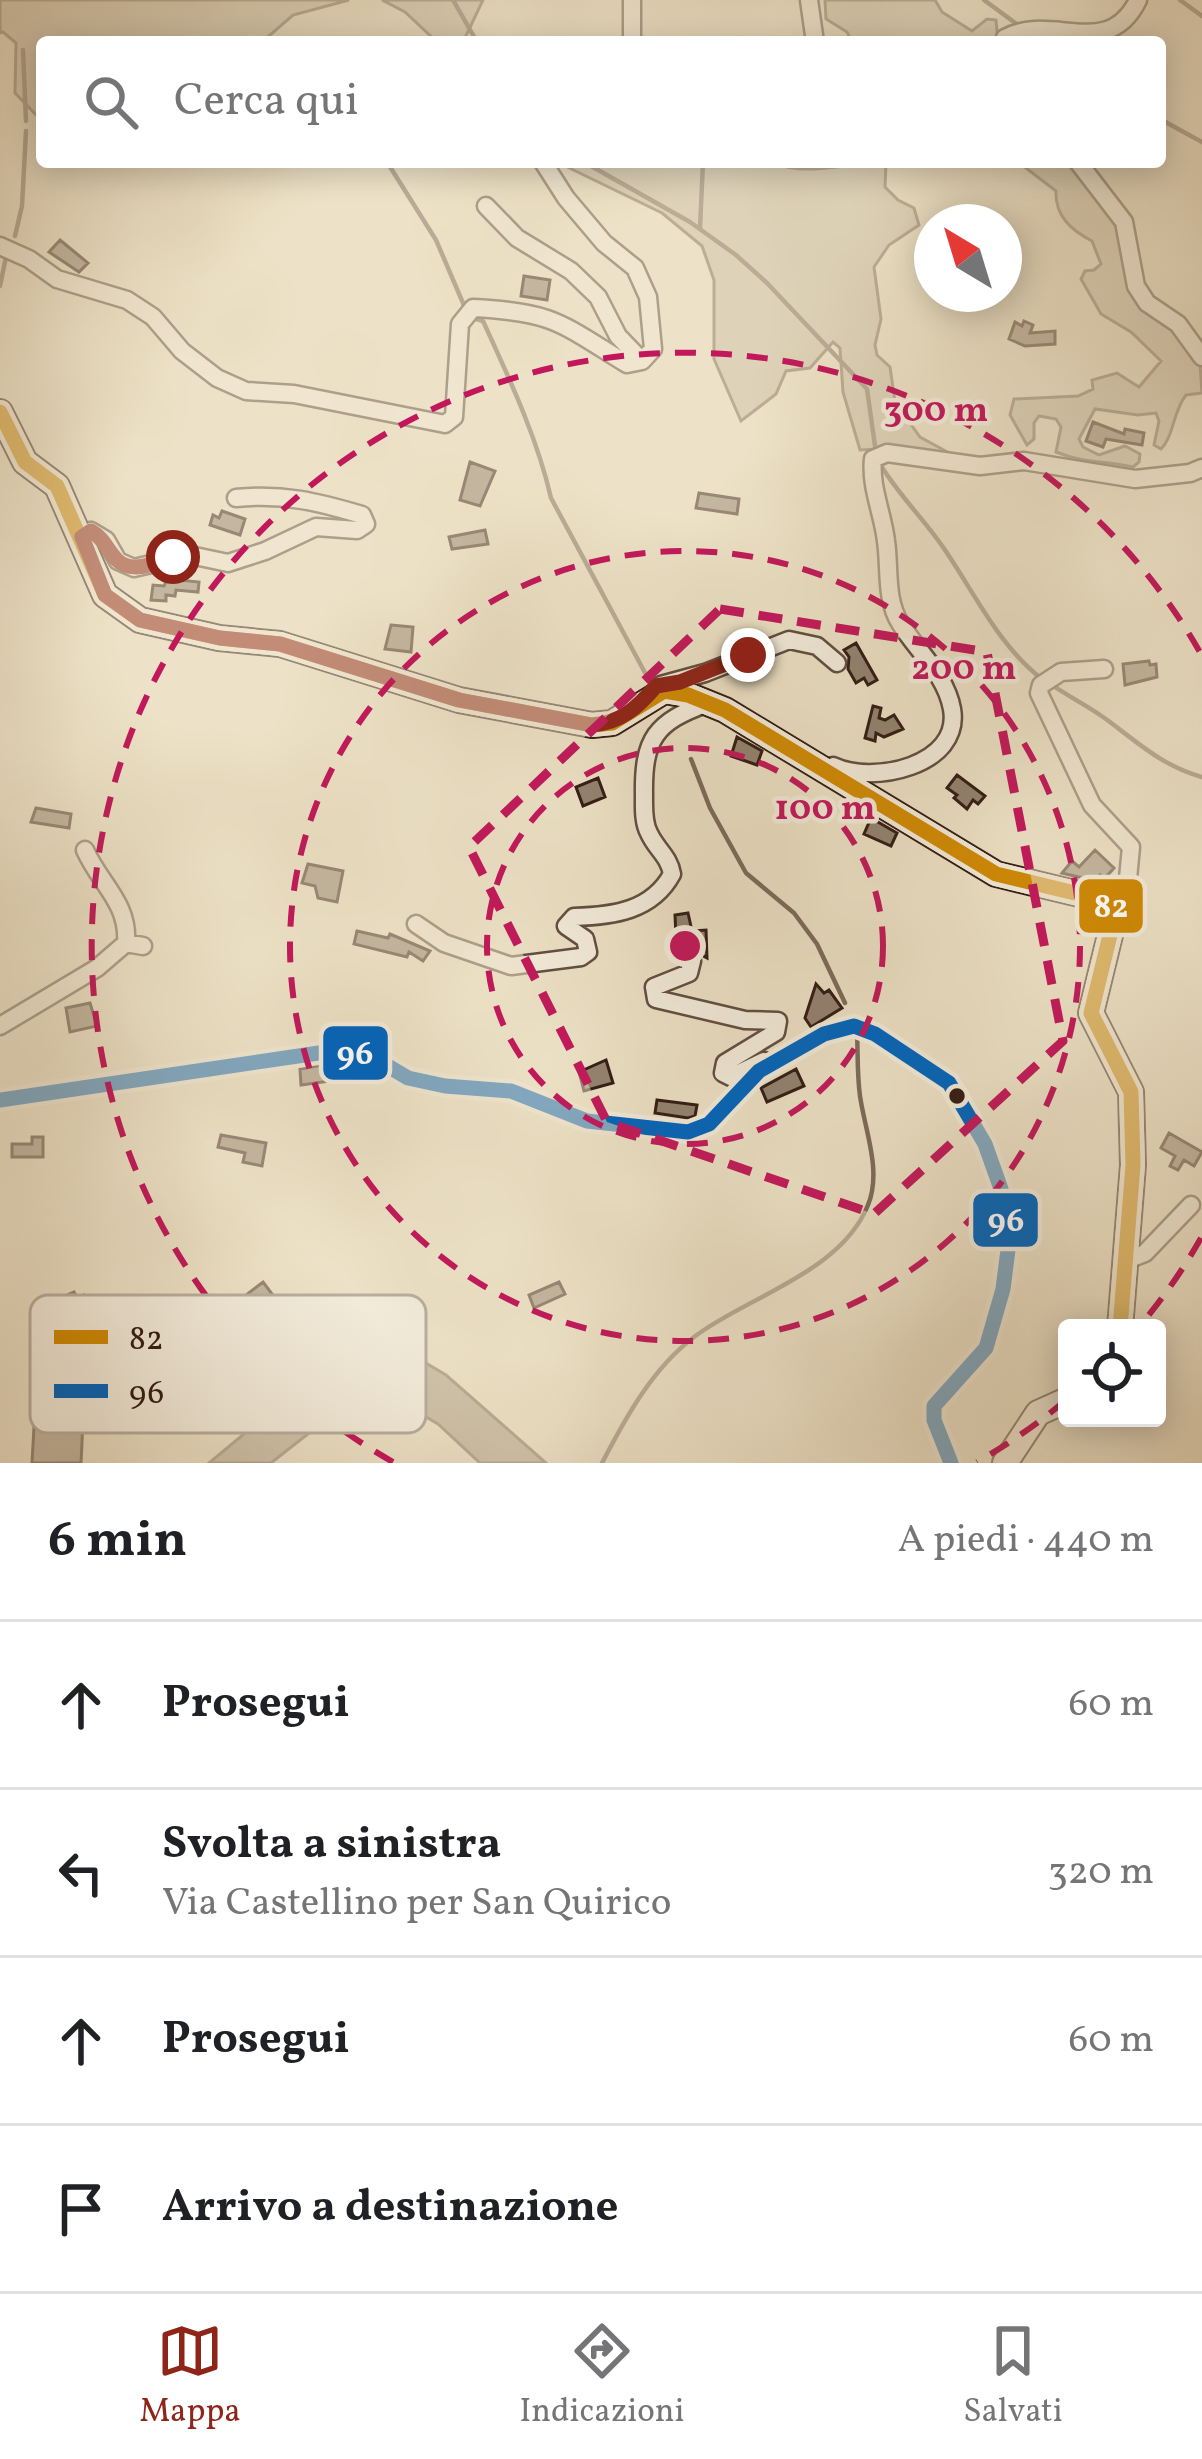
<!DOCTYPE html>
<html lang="it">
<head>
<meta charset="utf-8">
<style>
	body { margin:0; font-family:Vollkorn,serif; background:#f2f2f2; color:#202124 }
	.controls { position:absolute; right:36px; bottom:36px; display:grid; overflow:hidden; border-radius:12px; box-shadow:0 6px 30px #0003 }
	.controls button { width:108px; height:108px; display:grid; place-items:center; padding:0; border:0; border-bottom:3px solid #e0e0e0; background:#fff; color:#202124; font:60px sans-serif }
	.compass { position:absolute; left:914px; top:204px; width:108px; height:108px; border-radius:50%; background:#fff; box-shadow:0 6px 30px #0003; rotate:322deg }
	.stop { position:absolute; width:36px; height:36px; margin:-27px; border:9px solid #8f2418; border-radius:50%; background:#fff }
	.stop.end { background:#8f2418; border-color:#fff; box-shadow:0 3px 12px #0008 }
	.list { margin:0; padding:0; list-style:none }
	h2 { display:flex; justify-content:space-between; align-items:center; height:156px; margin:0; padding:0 48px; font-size:51px }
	h2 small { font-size:39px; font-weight:400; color:#757577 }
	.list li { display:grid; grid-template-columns:78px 1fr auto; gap:36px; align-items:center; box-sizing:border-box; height:168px; padding:0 48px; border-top:3px solid #e0e0e0 }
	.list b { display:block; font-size:45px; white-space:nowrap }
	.list p { margin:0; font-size:39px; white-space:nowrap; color:#757577 }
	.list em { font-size:39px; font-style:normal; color:#757577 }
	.icon { flex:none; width:66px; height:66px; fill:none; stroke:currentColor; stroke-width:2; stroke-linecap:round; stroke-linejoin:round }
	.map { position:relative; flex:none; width:1202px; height:1463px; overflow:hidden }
	.search { position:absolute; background:#fff; box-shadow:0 6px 30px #0003; left:36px; right:36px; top:36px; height:132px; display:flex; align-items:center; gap:30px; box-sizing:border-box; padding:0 42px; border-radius:12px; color:#757577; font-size:45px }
	.sheet { height:828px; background:#fff }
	nav { display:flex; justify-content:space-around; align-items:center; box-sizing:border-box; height:168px; border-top:3px solid #e0e0e0; background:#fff; font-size:33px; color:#757577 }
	nav a { display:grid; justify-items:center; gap:6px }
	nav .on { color:#8f2418 }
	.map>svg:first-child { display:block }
	.green { fill:#cdc0a9; stroke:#806e5e; stroke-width:3 }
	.water { fill:#ad9f8a; stroke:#7c6b5b; stroke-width:3 }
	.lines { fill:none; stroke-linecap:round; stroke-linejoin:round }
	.stream { stroke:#7c6b5b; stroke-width:4.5 }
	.building { fill:#938371; stroke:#321c14; stroke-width:3 }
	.street-casing { stroke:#614e41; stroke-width:21 }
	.secondary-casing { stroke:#321c14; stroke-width:28 }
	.street { stroke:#f3ecdb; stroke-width:16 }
	.secondary { stroke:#f3ecdb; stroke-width:24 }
	.bus-1-casing { stroke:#f3ecdb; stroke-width:24 }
	.bus-2-casing { stroke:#f3ecdb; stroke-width:24 }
	.bus-1 { stroke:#d08a04; stroke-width:15 }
	.bus-2 { stroke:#0065bd; stroke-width:15 }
	.route { stroke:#8f2418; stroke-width:15 }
	.marked { fill:none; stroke:#c2185b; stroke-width:9; stroke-dasharray:24 15; stroke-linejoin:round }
	.ring { fill:none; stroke:#c2185b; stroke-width:6; stroke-dasharray:21 15 }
	.bus-dot { fill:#321c14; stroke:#f3ecdb; stroke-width:4.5 }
	.key { fill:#f3ecdb; stroke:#b9ae9f; stroke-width:3 }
	.key-label { font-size:33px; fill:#321c14 }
	.centre { fill:#c2185b; stroke:#f3ecdb; stroke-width:6 }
	.ring-label { font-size:36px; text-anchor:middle; font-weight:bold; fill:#c2185b; stroke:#f3ecdb; stroke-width:9; stroke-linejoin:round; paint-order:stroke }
	.line-badge { stroke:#f3ecdb; stroke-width:4.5 }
	.badge-label { font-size:33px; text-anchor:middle; font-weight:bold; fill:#fff }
</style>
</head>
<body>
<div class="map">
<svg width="1202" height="1463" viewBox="0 0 1202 1463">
	<rect width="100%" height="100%" fill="#ede2c7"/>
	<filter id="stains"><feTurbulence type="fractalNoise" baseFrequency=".00167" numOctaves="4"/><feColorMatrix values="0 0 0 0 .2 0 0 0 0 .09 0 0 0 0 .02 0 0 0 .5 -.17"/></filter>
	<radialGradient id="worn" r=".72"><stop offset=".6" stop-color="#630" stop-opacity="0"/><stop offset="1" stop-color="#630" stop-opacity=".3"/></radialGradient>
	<path class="green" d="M0 0H349L293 15 262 42H42V121L15 93 16 43 3 32 0 33Z
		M382 0H483L463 42H437L405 12Z
		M825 0H935L942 12 972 31 987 19 996 20 998 42H852L847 32 826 19Z
		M557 162H771C809 178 845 162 886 162L885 187 898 200 914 208 919 225 889 245 874 267 881 319 875 345 877 355 890 367 895 402 920 437 951 454 943 457 895 448 860 450 843 392 840 348 833 342 810 368 786 371 776 394 741 421 714 359V280L702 246 662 213Z
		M1018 162H1072L1117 226 1129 288 1174 330 1200 364 1202 393 1186 395C1173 411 1174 436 1161 449L1154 445 1159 421 1156 413 1138 415 1095 409 1079 439 1083 447 1099 455 1125 446 1140 454 1139 462 1133 467C1103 460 1086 464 1056 452L1061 427 1056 419 1039 416 1034 423V439L1027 445 1010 415 1014 399 1078 396 1093 389 1092 380 1117 373 1139 387 1161 361 1131 332 1101 314 1081 279 1085 271 1094 270 1101 264 1092 241C1071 230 1055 216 1056 191Z"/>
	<path class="water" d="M397 1346 446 1375 546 1463H480L438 1424 388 1395 346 1404 271 1463H209L332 1361Z"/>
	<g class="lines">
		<path class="stream" d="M453 0 477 42
			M984 0 1018 25
			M1180 0 1202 16
			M23 50 26 121
			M1160 119 1202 142
			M387 162 436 240 466 310
			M584 162 690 222 736 255 767 283 867 389 876 453
			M700 228 703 162
			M15 236 22 206 26 131
			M0 286 7 252
			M473 318 483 321C509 378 537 437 551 498L650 682
			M880 464C899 496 927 522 947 553 976 596 1000 647 1042 679
			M1052 685C1071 698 1092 708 1110 722 1139 744 1165 767 1202 777
			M691 759 710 808 746 873 794 913 817 944 845 1003
			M602 1463C626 1417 652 1369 694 1337 746 1297 841 1273 868 1205 882 1171 865 1131 860 1096 857 1075 858 1053 857 1032"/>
	</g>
	<path class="building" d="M60 240 88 263 79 272 49 252Z
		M524 276 550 280 547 300 521 296Z
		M1024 321 1033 325 1030 333 1055 331V344L1025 346 1009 339 1015 322 1022 326Z
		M1093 422 1124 434 1125 429 1144 433 1142 445 1106 439 1103 447 1086 441Z
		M470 462 495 471 480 506 460 500Z
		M699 493 739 499 737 514 696 508Z
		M222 511 245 519 240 535 210 525 213 515 219 518Z
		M485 530 488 544 452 549 449 537Z
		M169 574 179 575 178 580 199 582 198 592 176 590 175 596 166 595V601L151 600 153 585 164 586Z
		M391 625 413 627 411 652 385 649Z
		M856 643 877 680 868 685 864 678 856 683 848 669 849 657 844 650Z
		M1149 661 1150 665 1156 664 1157 677 1125 685 1123 664Z
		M873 706 881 708 879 718 885 720 894 715 903 729 884 737 876 733 875 741 865 738Z
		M737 737 762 751 757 765 731 756Z
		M957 775 985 796 978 804 973 800 967 809 954 798 957 795 947 788Z
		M598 778 605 797 583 806 576 787Z
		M36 808 71 814 69 828 31 822Z
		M871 818 897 833 891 846 864 834Z
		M1095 850 1114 868 1104 879 1100 875 1095 881 1062 873 1072 861 1079 867Z
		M308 864 343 871 337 902 318 898 315 886 302 883Z
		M688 913 692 931 706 930 707 958 690 949 677 959 675 915Z
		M357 931 388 938 390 934 430 951 423 961 409 952 407 957 354 944Z
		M816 984 824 993 829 990 842 1008 811 1027 805 1018Z
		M90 1003 97 1026 70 1032 66 1008Z
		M606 1060 613 1083 584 1091 579 1072Z
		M328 1064 330 1081 301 1085 300 1069Z
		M796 1069 804 1086 767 1102 761 1088Z
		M657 1100 697 1105 695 1116 688 1118 655 1113Z
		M1169 1133 1202 1152 1194 1166 1184 1160 1178 1170 1170 1166 1175 1156 1161 1148Z
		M221 1135 266 1143 262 1166 243 1162 245 1153 218 1147Z
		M32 1137H43V1157H12V1144H32Z
		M263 1282 299 1330 184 1418 148 1370Z
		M559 1282 565 1294 534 1308 529 1295Z
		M74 1292 77 1298 84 1295 88 1304 53 1322 48 1312 59 1306 56 1300Z
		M37 1372 62 1373 59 1419 83 1421 81 1463H32Z"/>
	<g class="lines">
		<defs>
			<path id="street" d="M632 0V42
				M809 0 815 42
				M1005 42V38C1052 12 1108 62 1138 0
				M1078 162 1124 222 1136 286 1147 303 1178 324 1202 357
				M486 206 517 238 571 271 598 297 618 336 642 361
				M0 246 29 259 57 279 127 300 153 317 182 351 217 378 246 391 294 394 445 424 454 417 460 324 473 308C554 312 560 323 627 364L642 361 653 349 648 297 635 268 604 243 566 198 543 162
				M82 537 91 531 106 540 118 561 134 568 190 555 228 563 265 551 316 527 357 530 366 524 362 515C318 502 282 493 236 498
				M1104 669 1061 672 1041 685 1039 693 1092 805 1131 847 1127 889 1112 907
				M661 685 705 673 789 640 817 646 837 663
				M833 766C872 785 962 766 952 709 946 675 917 651 900 623 885 599 890 568 886 541 883 514 870 487 873 459L887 453 980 466 1024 461 1135 479 1190 473 1202 468
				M85 850C100 884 129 903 126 943
				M416 924 444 943 511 966 581 957 588 952 585 939 566 926 574 917C613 916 652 911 672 874 669 856 656 849 649 833 643 822 644 807 644 795 643 739 655 722 708 703
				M692 961 689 973 654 987 656 999 745 1020 778 1021 776 1032 725 1063 723 1073 731 1077 764 1061
				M0 1026 97 968 126 943 143 946
				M0 1100 339 1050 369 1055 408 1078 445 1086 511 1091 587 1121 688 1132 709 1124 759 1071 824 1034 854 1026 875 1034 949 1083 985 1144 1001 1189 1009 1242 1003 1289 986 1348 934 1406V1420L951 1463
				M1127 1260 1145 1253 1191 1205"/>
			<path id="secondary" d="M0 412 25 462 57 486 105 595 140 620 219 638 280 644 459 700 592 725 612 723 664 691 688 695 725 710 996 874 1108 901 1113 909V923L1091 1013 1131 1092 1133 1165 1120 1328
				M1005 1463 1038 1413 1067 1400"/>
		</defs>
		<use href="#street" class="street-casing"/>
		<use href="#secondary" class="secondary-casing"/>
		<use href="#street" class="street"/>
		<use href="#secondary" class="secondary"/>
		<defs>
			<path id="bus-1" d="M0 412 25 462 57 486 105 595 140 620 219 638 280 644 459 700 592 725 612 723 664 691 688 695 725 710 996 874 1108 901 1113 909V923L1091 1013 1131 1092 1133 1165 1120 1328"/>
			<path id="bus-2" d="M0 1100 339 1050 369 1055 408 1078 445 1086 511 1091 587 1121 688 1132 709 1124 759 1071 824 1034 854 1026 875 1034 949 1083 985 1144 1001 1189 1009 1242 1003 1289 986 1348 934 1406V1420L951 1463"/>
		</defs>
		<use href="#bus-1" class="bus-1-casing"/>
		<use href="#bus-2" class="bus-2-casing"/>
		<use href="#bus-1" class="bus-1"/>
		<use href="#bus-2" class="bus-2"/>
	</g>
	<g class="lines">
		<path class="route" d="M173 557C156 562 132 575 117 560 106 549 105 539 91 531L82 537 105 595 140 620 220 638 280 644 459 700 592 725C621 723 638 707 656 686L680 682 748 655"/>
	</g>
	<path d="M0 0H1202V1463H0ZM720 609 987 652 1063 1041 874 1214 607 1122 469 847Z" fill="#ede2c7" fill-opacity=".55" fill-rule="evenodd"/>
	<path class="marked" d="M720 609 987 652 1063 1041 874 1214 607 1122 469 847Z"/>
	<g class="ring">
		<circle cx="685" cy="946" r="198"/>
		<circle cx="685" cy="946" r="395"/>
		<path d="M1201 1238A593 593 0 0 1 1139 1327M1066 1400A593 593 0 0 1 977 1462M393 1462A593 593 0 1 1 1201 654"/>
	</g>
	<circle class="bus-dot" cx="957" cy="1096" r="10"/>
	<rect x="30" y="1295" width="396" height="138" rx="18" class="key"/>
	<rect x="54" y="1330" width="54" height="14" fill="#d08a04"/>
	<rect x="54" y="1384" width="54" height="14" fill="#0065bd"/>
	<g class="key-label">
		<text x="129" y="1349">82</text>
		<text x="129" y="1403">96</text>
	</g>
	<circle cx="685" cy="946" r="18" class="centre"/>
	<g class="ring-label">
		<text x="936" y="421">300 m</text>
		<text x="964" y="679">200 m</text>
		<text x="825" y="819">100 m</text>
	</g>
	<g class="line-badge">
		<rect x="1077" y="877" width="68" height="58" rx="12" fill="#d08a04"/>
		<rect x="321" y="1024" width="69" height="58" rx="12" fill="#0065bd"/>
		<rect x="971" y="1191" width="69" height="58" rx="12" fill="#0065bd"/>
	</g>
	<g class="badge-label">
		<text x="1111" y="917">82</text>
		<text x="355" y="1064">96</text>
		<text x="1006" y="1231">96</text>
	</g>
	<rect width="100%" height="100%" filter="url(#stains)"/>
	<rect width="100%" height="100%" fill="url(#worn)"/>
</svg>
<div class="controls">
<button><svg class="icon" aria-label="locate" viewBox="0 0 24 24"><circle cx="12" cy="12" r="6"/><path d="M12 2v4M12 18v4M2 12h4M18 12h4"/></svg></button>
</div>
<svg class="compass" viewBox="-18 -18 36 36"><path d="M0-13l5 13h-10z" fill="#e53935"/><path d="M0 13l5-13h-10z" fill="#757577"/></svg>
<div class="stop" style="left:173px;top:557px"></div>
<div class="stop end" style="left:748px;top:655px"></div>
<div class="search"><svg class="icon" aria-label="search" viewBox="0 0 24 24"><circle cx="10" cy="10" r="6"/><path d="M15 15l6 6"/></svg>Cerca qui</div>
</div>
<section class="sheet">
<h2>6 min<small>A piedi · 440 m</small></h2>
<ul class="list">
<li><svg class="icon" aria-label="ahead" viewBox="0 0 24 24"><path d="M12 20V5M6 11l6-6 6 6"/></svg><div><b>Prosegui</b></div><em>60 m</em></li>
<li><svg class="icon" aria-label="left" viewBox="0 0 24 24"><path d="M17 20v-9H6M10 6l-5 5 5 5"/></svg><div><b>Svolta a sinistra</b><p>Via Castellino per San Quirico</p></div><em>320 m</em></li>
<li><svg class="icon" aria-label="ahead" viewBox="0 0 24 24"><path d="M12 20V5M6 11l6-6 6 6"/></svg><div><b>Prosegui</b></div><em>60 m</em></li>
<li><svg class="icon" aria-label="arrive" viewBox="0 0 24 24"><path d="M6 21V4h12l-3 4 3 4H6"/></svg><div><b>Arrivo a destinazione</b></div></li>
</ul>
</section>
<nav>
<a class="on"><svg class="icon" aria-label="map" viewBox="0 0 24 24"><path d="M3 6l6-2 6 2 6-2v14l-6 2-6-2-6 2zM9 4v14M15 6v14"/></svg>Mappa</a>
<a><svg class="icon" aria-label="directions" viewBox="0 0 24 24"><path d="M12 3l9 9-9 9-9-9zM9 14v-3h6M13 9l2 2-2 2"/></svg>Indicazioni</a>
<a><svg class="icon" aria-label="saved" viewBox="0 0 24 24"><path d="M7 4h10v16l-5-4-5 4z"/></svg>Salvati</a>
</nav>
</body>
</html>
